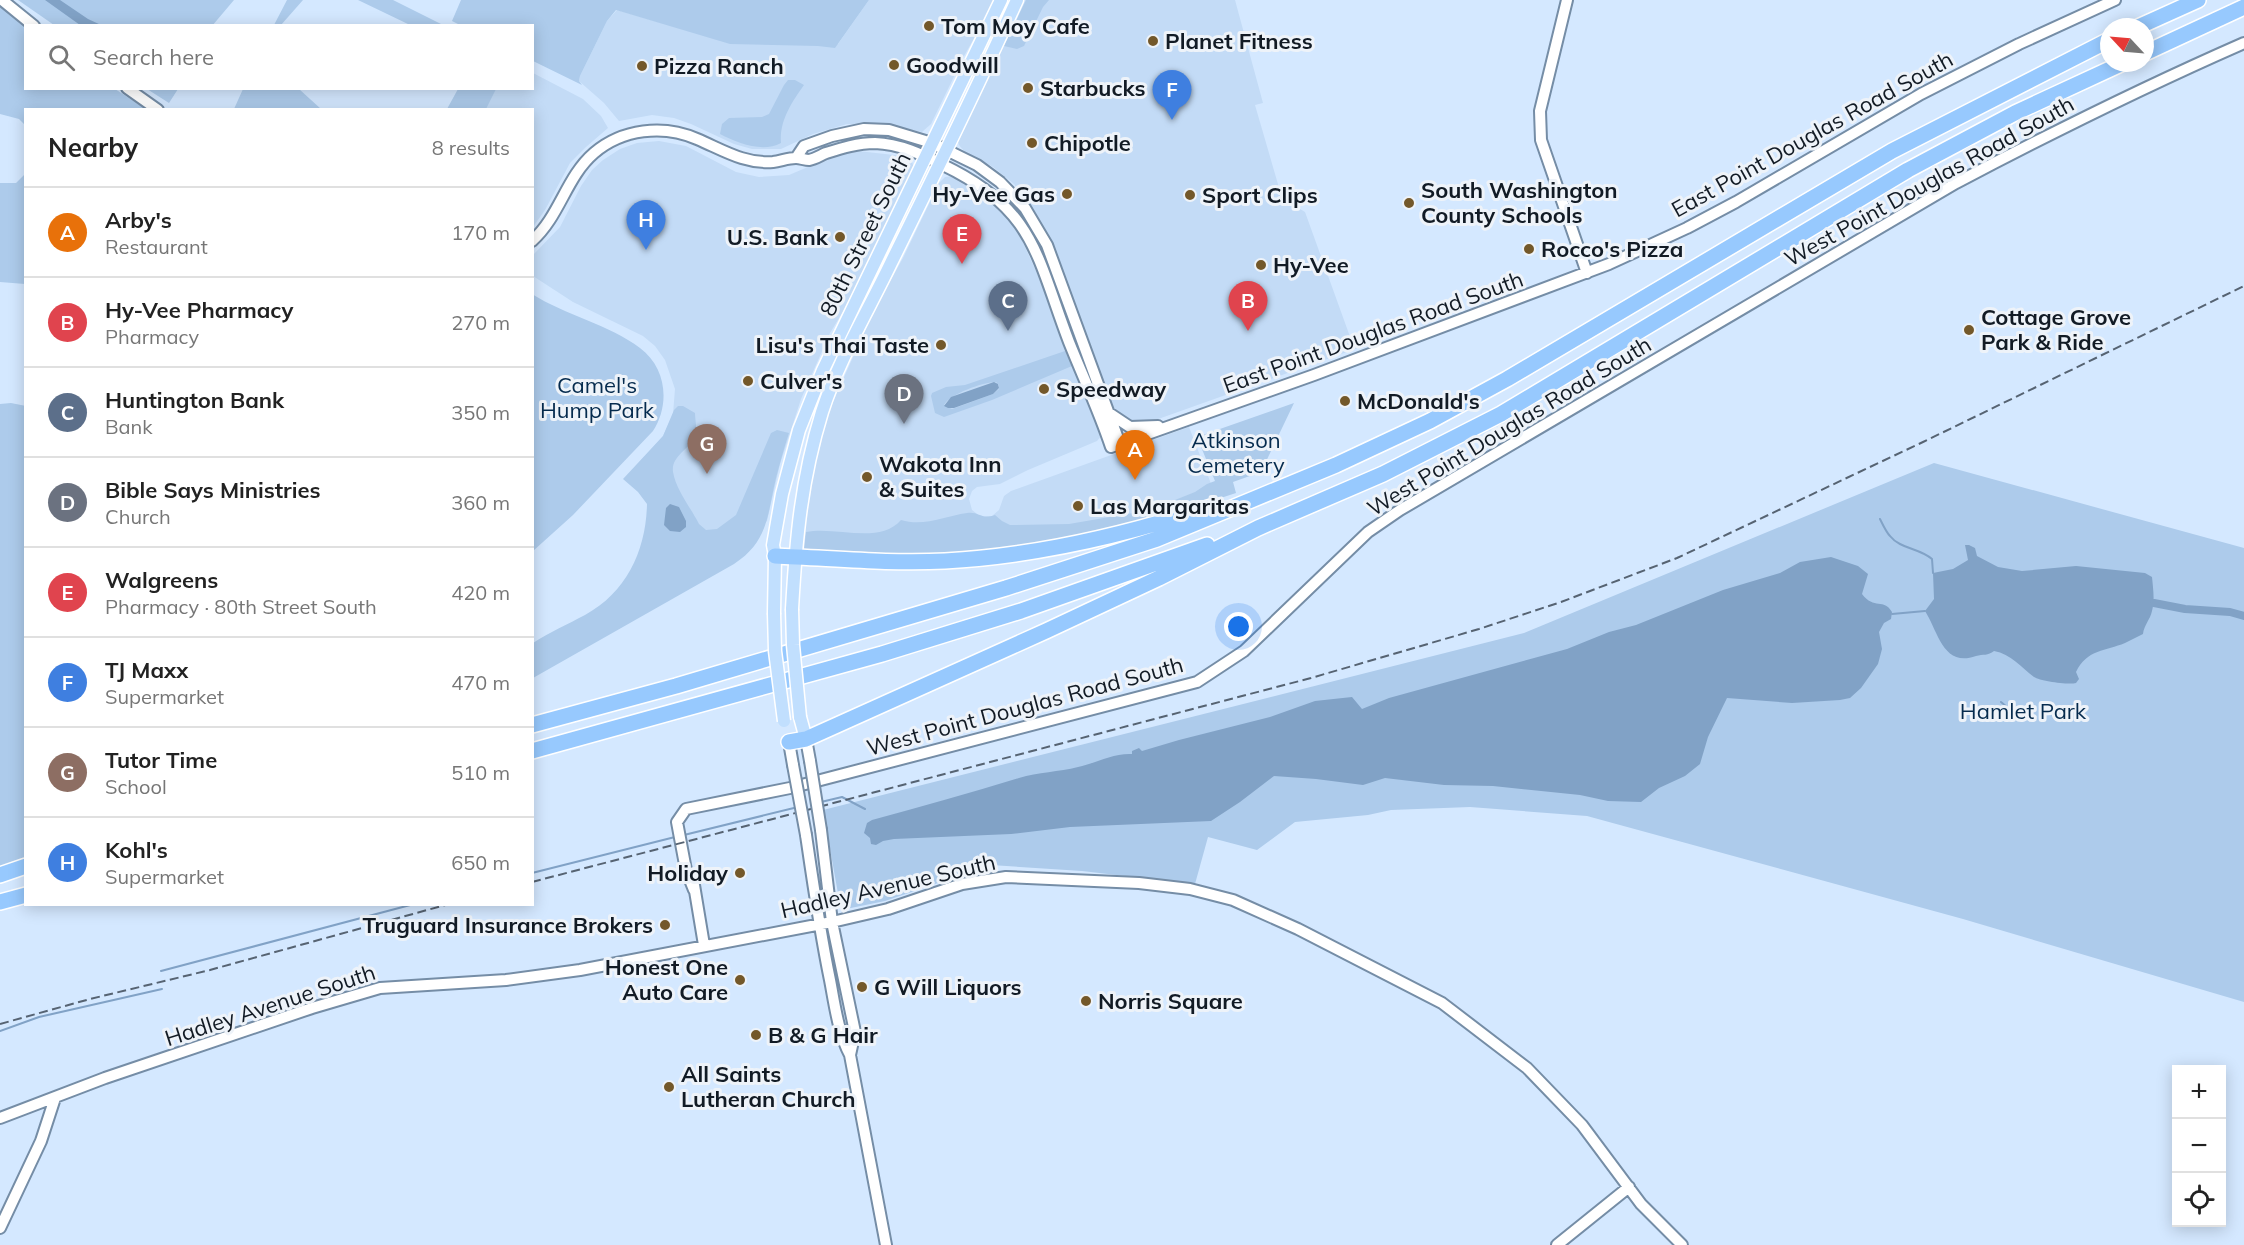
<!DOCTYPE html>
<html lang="en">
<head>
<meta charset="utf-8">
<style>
	body { margin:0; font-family:Mulish,sans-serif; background:#f6f6f6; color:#222 }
	.controls { position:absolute; right:18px; bottom:18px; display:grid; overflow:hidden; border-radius:0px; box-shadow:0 3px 15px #0003 }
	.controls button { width:54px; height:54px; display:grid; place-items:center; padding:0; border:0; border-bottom:2px solid #e0e0e0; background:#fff; color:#222; font:30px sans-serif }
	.compass { position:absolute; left:2100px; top:18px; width:54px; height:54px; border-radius:50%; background:#fff; box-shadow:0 3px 15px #0003; rotate:296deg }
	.you { position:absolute; left:1239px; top:627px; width:21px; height:21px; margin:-15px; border:4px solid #fff; border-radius:50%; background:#1a73e8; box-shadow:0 0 0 9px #1a73e833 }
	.badge { display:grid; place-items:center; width:39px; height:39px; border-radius:50%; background:#73582a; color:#fff; font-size:20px; font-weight:700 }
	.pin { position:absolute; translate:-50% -50px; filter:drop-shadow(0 2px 3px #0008) }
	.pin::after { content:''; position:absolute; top:32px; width:21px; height:18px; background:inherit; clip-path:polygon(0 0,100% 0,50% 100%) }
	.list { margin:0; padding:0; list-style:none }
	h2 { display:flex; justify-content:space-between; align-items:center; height:78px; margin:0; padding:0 24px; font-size:26px }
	h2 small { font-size:20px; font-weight:400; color:#767676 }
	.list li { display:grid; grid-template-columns:39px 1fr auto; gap:18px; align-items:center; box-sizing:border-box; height:90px; padding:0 24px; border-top:2px solid #e0e0e0 }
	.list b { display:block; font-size:22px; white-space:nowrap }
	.list p { margin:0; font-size:20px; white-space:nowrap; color:#767676 }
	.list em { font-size:20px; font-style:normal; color:#767676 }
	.icon { flex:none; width:33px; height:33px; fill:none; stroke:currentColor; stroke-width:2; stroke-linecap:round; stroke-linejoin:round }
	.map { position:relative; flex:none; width:2244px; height:1245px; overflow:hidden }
	.search { position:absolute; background:#fff; box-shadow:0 3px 15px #0003; left:24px; top:24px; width:510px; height:66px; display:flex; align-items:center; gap:15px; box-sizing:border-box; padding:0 21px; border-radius:0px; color:#767676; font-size:22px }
	.panel { position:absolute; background:#fff; box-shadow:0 3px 15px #0003; left:24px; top:108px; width:510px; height:798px; border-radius:0px }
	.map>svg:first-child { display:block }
	.built { fill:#c3dbf6 }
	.green { fill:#adcbeb; fill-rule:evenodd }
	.water { fill:#81a2c6 }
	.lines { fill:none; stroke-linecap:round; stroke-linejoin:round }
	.stream { stroke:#81a2c6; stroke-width:2 }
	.canal { stroke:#81a2c6; stroke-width:8 }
	.minor-casing { stroke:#758da6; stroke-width:14 }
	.major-casing { stroke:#fff; stroke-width:15 }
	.highway-casing { stroke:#fff; stroke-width:18 }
	.minor { stroke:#fff; stroke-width:10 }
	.major { stroke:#c1dffe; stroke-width:12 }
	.highway { stroke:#97c9fe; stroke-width:15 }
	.rail { stroke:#566372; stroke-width:2; stroke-dasharray:9 4.5; stroke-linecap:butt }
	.minor-bridge-casing { stroke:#758da6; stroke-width:14; stroke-linecap:butt }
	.major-bridge-casing { stroke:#fff; stroke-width:15; stroke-linecap:butt }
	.minor-bridge { stroke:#fff; stroke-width:10 }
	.major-bridge { stroke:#c1dffe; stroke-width:12 }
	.poi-dot { fill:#73582a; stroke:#eef3f9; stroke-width:2 }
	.labels { text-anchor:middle; stroke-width:6; stroke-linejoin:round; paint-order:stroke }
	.poi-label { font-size:22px; font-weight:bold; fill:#121b25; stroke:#eef3f9; text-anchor:start }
	.street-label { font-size:22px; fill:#121b25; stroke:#eef3f9 }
	.park-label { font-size:22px; fill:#052b4e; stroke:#eef3f9 }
</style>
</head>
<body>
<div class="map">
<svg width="2244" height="1245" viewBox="0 0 2244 1245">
	<rect width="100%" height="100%" fill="#d4e8ff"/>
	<path class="built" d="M869 0H996L964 56 931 124 922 132 889 126 847 124 813 134 781 149H752L734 144 691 124 674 118 652 115 619 121 604 103 579 81 580 76 607 21 617 10 733 44H838Z
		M1022 0H1235L1263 103 1255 105 1282 198 1305 212 1353 345 1361 347 1147 423 1135 424 1113 410 1048 237 1042 226 1014 184 993 167 964 151 959 145 957 139Z
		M533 73 583 99 601 116 608 128 586 147 570 163 545 210 533 227 532 110H472L483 89 532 88Z
		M659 141 686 146 736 172 759 177 789 175 841 153 858 151 903 156 912 162 914 168 856 290 830 333 801 399 780 464 767 521 701 565 636 466 663 436 673 414 675 389 665 360 655 346 643 336 573 302 533 276V255L560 227 581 186 592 170 603 160 620 149 637 143Z
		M954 176 994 200 1017 229 1049 300 1102 435 1097 441 1028 470 1000 484 977 487 972 491 969 499 972 510 981 517 992 516 999 510 1004 496 1011 491 1189 427 1215 494 1083 528 804 550 802 548 805 504 822 435 832 404 875 308 903 258 939 183 945 177Z"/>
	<path class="green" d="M18 0H234L212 26 54 25Z
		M287 0H303L281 25H274Z
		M358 0H393L443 25H410Z
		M461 0H869L835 48 818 46 730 44 616 10 607 21 580 76 579 81 582 85 533 61 532 26 460 25 452 21Z
		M1026 0H1049L1043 7 1024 46 1017 49 1004 46Z
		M0 6 25 27 26 88 115 89 146 109 26 110 25 125 19 119 0 114Z
		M788 80H795L804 85C792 102 779 121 781 143 762 153 738 143 720 134L722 124 729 118 762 117 769 114 784 85Z
		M147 89H178L169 103Z
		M243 89H299L321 109H234Z
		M458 89V88L496 89 486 109H447Z
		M25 174V284L0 282V183H16Z
		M532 294C565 315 610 325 640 348 667 368 670 405 653 431L573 515 533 551Z
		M1065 351 1072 366 992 400 944 417 935 413 931 396 932 393 946 387 965 385ZM996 382 999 385V389L993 394 955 408 952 409 944 405C950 394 983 382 996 382Z
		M11 403 26 406V860L0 867V404Z
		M1294 403 1261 472 1233 482 1236 493C1139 525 1030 554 928 556 887 557 845 552 804 550L806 532C837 526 879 545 901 520 924 527 945 516 967 513 979 511 981 520 995 515L1002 521 1010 525 1069 524 1150 510 1195 492 1207 484 1215 481 1197 437Z
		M678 406H683L695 413C695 421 698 429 694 437 689 450 671 456 673 472 676 490 691 508 699 524L706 530 717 529 736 515 771 433 777 430 789 433C784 448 780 463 776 478 767 515 769 541 734 564L533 678V643C550 632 568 624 585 615 627 592 646 550 647 504L638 492 623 479 663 436 674 410Z
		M1934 463 2244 548V1002L1963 919 1587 816 1470 807 1391 810 1368 815 1295 822 1257 850 1208 837 1195 884 1082 871 991 865 885 901 841 910 823 810 1524 633Z"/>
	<path class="water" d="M45 0H60L88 19 101 25H80Z
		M994 382 998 384 999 388 993 394 954 408H948L944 406 951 397Z
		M670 504 679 507 686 521V527L680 532 670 531 664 525 666 508Z
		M1965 545H1969L1975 548 1977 556 1998 567 2022 571 2076 566 2145 573 2152 577C2153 588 2155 600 2152 611 2150 620 2144 625 2143 634 2137 637 2131 640 2125 643 2106 651 2087 649 2076 672L2079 679 2076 683C2068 685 2040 681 2034 677 2021 667 2011 654 1994 651 1988 656 1983 654 1976 656 1943 668 1938 631 1925 611L1934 599 1933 573 1953 569 1968 560Z
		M1831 557 1858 566 1868 574 1862 594C1874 610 1884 598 1892 612L1891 619 1884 623 1879 632 1882 649 1878 664 1861 688 1850 698 1840 700 1792 703 1727 698 1708 737 1700 764 1685 776 1659 788 1641 802 1608 801 1580 795 1493 786 1444 785 1385 778 1363 785 1316 779 1274 776 1240 802 1211 821 1070 827 1011 834 894 839 883 841 876 845 871 844 870 838 864 833 867 823 872 820C921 807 970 793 1019 778 1038 772 1059 772 1078 767 1096 763 1113 753 1132 754V751L1139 748 1142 751 1179 740 1270 717 1315 701 1352 697 1362 709 1389 698 1567 649 1609 632 1636 625 1723 590 1780 573 1800 562Z"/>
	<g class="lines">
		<path class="stream" d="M1880 519C1883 525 1886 532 1890 536 1900 549 1920 548 1932 559L1933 573
			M1892 614 1925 611
			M2001 702 2007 707
			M821 802 842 797 865 809
			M684 835 798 807
			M532 873 675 837
			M161 971 414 904
			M0 1031 39 1017 162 989"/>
		<path class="canal" d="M2154 603 2185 609 2230 612 2244 616"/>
		<defs>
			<path id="minor" d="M2 0 34 26
				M1567 0 1540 111 1541 140 1587 273
				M127 88 158 110
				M796 158 804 146 832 136 864 129 889 130 932 143 977 165 1000 182 1025 208 1047 245 1120 444
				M532 241C560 216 566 177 594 153 622 129 663 124 697 139 723 150 744 164 773 162 781 161 788 158 796 158 800 158 805 160 809 160 815 159 821 155 826 153 842 148 858 143 875 143 900 144 921 154 943 165 1035 209 1036 255 1069 342 1083 377 1099 411 1111 447L1314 375 1609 264 1687 228 1736 202 1921 94 2019 44 2115 0
				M1109 413 1130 427 1158 426
				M806 739 810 761
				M789 742 793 765
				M821 830 832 922 855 1032 850 1055
				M806 835C813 883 820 932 830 980 835 1006 838 1032 850 1055L886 1245
				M694 885 704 945
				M694 890 686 870 677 822 686 809 790 788 1197 682 1244 651 1368 532 1400 510 1956 183C2051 133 2146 86 2244 43
				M0 1118 105 1078 312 1008 380 988 506 980 580 970 832 922 888 909 962 884 1006 877 1139 883 1190 889 1233 900 1298 929 1442 1003 1527 1068 1582 1125 1641 1204 1682 1245
				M0 1228 41 1141 55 1098
				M1557 1245 1629 1187"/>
			<path id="major" d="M792 609C796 539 801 480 822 412 839 359 867 313 891 263 934 176 977 88 1017 0
				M774 613 775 556 773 545 782 494 799 430 823 370 1001 0
				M800 717 806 739"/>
			<path id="highway" d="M2138 27 2198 0
				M2145 53 2244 7
				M775 556C831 558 888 564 945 561 1037 556 1126 535 1214 506
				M532 725 676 686 1006 588 1157 539 1336 465 1430 421 1507 379 1892 151 2109 40
				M789 742 806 739 1046 631 1159 578 1258 528 1383 474 1501 414 1908 170 2015 113 2123 63
				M532 751 882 654 1021 611 1207 545
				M0 875 26 866
				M0 902 26 895"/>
		</defs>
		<use href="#minor" class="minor-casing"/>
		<use href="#major" class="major-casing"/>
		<use href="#highway" class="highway-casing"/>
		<use href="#minor" class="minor"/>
		<use href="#major" class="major"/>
		<use href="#highway" class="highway"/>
		<path class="rail" d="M532 882 1311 678 1479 629 1561 602 1677 558 1923 442 2244 286
			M0 1024 90 999 210 970 449 904"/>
		<defs>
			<path id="minor-bridge" d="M810 761 821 830
				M793 765 806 835"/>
			<path id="major-bridge" d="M792 609 793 645 800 717
				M774 613 775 651 784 721"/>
		</defs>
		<use href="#minor-bridge" class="minor-bridge-casing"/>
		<use href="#major-bridge" class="major-bridge-casing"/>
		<use href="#minor-bridge" class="minor-bridge"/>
		<use href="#major-bridge" class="major-bridge"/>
	</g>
	<g class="poi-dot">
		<circle cx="929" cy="26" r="6"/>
		<circle cx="1153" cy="41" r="6"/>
		<circle cx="894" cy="65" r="6"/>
		<circle cx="642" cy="66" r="6"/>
		<circle cx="1028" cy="88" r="6"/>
		<circle cx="1032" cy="143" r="6"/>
		<circle cx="1067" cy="194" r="6"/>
		<circle cx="1190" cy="195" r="6"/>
		<circle cx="1409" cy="203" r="6"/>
		<circle cx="840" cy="237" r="6"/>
		<circle cx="1529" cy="249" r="6"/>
		<circle cx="1261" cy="265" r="6"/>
		<circle cx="1969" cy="330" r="6"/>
		<circle cx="941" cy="345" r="6"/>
		<circle cx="748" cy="381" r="6"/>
		<circle cx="1044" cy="389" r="6"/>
		<circle cx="1345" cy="401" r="6"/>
		<circle cx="867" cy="477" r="6"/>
		<circle cx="1078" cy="506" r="6"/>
		<circle cx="740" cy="873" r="6"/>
		<circle cx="665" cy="925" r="6"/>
		<circle cx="740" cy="980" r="6"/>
		<circle cx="862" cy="987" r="6"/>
		<circle cx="1086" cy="1001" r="6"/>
		<circle cx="756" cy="1035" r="6"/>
		<circle cx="669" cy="1087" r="6"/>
	</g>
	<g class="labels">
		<g class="poi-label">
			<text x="941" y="34">Tom Moy Cafe</text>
			<text x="1165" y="49">Planet Fitness</text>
			<text x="906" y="73">Goodwill</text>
			<text x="654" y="74">Pizza Ranch</text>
			<text x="1040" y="96">Starbucks</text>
			<text x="1044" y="151">Chipotle</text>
			<text x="1421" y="198">South Washington<tspan x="1421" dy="25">County Schools</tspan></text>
			<text x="1055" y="202" text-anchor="end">Hy-Vee Gas</text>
			<text x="1202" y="203">Sport Clips</text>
			<text x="828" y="245" text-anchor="end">U.S. Bank</text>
			<text x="1541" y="257">Rocco's Pizza</text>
			<text x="1273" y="273">Hy-Vee</text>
			<text x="1981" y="325">Cottage Grove<tspan x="1981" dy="25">Park &amp; Ride</tspan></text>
			<text x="929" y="353" text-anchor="end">Lisu's Thai Taste</text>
			<text x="760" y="389">Culver's</text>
			<text x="1056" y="397">Speedway</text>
			<text x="1357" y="409">McDonald's</text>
			<text x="879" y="472">Wakota Inn<tspan x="879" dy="25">&amp; Suites</tspan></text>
			<text x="1090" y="514">Las Margaritas</text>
			<text x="728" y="881" text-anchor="end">Holiday</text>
			<text x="653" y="933" text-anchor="end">Truguard Insurance Brokers</text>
			<text x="728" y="975" text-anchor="end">Honest One<tspan x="728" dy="25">Auto Care</tspan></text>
			<text x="874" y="995">G Will Liquors</text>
			<text x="1098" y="1009">Norris Square</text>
			<text x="768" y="1043">B &amp; G Hair</text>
			<text x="681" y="1082">All Saints<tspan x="681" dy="25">Lutheran Church</tspan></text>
		</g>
		<g class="street-label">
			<text transform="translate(1812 134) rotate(-29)" y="8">East Point Douglas Road South</text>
			<text transform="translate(1929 181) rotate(-29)" y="8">West Point Douglas Road South</text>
			<text transform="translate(865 234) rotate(-64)" y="8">80th Street South</text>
			<text transform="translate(1373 332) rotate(-20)" y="8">East Point Douglas Road South</text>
			<text transform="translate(1509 426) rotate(-31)" y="8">West Point Douglas Road South</text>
			<text transform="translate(1025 706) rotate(-15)" y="8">West Point Douglas Road South</text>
			<text transform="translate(888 886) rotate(-13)" y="8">Hadley Avenue South</text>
			<text transform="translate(270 1005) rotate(-18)" y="8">Hadley Avenue South</text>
		</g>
		<g class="park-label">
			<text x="597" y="393">Camel's<tspan x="597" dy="25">Hump Park</tspan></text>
			<text x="1236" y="448">Atkinson<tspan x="1236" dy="25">Cemetery</tspan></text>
			<text x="2023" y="719">Hamlet Park</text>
		</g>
	</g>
</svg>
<div class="controls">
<button>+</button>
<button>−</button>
<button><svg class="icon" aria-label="locate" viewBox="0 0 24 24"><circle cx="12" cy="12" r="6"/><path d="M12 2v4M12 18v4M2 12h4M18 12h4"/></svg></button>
</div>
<svg class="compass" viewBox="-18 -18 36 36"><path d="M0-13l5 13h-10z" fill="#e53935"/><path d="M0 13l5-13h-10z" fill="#767676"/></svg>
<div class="you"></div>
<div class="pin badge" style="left:1135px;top:480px;background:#e8710a">A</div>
<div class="pin badge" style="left:1248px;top:331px;background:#e0444e">B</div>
<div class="pin badge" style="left:1008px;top:331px;background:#5c6f8a">C</div>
<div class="pin badge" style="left:904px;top:424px;background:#6b7280">D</div>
<div class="pin badge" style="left:962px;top:264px;background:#e0444e">E</div>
<div class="pin badge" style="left:1172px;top:120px;background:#3f7fe0">F</div>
<div class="pin badge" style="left:707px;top:474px;background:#8d6e63">G</div>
<div class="pin badge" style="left:646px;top:250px;background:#3f7fe0">H</div>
<div class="search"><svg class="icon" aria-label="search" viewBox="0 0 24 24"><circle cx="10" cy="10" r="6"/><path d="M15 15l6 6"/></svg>Search here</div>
<section class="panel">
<h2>Nearby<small>8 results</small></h2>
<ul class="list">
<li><span class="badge" style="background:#e8710a">A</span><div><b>Arby's</b><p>Restaurant</p></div><em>170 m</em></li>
<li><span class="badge" style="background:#e0444e">B</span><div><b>Hy-Vee Pharmacy</b><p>Pharmacy</p></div><em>270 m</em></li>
<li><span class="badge" style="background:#5c6f8a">C</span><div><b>Huntington Bank</b><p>Bank</p></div><em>350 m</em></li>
<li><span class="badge" style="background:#6b7280">D</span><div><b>Bible Says Ministries</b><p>Church</p></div><em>360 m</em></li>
<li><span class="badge" style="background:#e0444e">E</span><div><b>Walgreens</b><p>Pharmacy · 80th Street South</p></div><em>420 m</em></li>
<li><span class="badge" style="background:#3f7fe0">F</span><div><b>TJ Maxx</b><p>Supermarket</p></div><em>470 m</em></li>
<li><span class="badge" style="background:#8d6e63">G</span><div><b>Tutor Time</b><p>School</p></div><em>510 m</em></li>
<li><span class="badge" style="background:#3f7fe0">H</span><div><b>Kohl's</b><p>Supermarket</p></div><em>650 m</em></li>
</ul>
</section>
</div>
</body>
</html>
